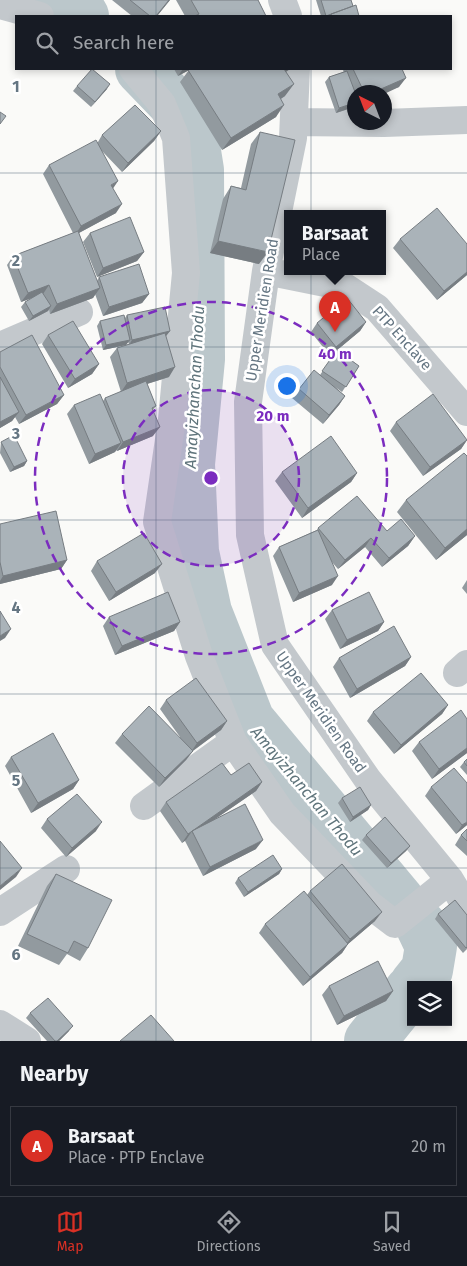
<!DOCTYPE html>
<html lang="en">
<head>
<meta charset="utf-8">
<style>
	body { margin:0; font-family:"Fira Sans",sans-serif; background:#242831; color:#f1f3f6 }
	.controls { position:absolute; right:15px; bottom:15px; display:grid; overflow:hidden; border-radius:0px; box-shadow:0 2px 8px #0003 }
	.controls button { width:45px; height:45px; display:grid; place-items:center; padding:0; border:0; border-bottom:1px solid #363941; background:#171b24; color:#f1f3f6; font:25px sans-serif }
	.compass { position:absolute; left:347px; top:85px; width:45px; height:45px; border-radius:50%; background:#171b24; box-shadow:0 2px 8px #0003; rotate:318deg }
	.you { position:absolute; left:286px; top:385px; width:18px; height:18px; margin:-12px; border:4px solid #fff; border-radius:50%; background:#1a73e8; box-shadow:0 0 0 8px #1a73e833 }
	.badge { display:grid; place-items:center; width:32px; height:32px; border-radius:50%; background:#d93025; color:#fff; font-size:16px; font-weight:700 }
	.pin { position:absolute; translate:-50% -41px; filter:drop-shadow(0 1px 2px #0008) }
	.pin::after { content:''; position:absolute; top:26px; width:18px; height:15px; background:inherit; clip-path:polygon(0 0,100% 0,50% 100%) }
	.popup { position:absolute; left:284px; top:210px; width:102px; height:65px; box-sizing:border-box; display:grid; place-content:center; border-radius:0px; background:#171b24; filter:drop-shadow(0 1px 4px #0005); font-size:16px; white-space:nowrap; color:#9ea1a6 }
	.popup b { font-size:19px; color:#f1f3f6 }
	.popup::after { content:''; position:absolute; left:50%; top:100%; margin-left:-10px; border:10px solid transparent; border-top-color:#171b24 }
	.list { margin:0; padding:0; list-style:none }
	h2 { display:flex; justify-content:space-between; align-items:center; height:65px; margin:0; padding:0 20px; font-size:21px }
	h2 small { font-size:16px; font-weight:400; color:#9ea1a6 }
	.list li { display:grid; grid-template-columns:32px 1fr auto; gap:15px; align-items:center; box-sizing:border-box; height:80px; margin:0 10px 10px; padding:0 10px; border:1px solid #363941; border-radius:0px }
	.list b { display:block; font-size:19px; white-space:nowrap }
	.list p { margin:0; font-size:16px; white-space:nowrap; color:#9ea1a6 }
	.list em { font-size:16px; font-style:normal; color:#9ea1a6 }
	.icon { flex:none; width:28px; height:28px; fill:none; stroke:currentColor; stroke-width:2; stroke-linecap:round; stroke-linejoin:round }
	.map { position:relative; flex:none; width:467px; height:1041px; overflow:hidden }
	.search { position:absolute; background:#171b24; box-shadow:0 2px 8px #0003; left:15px; right:15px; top:15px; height:55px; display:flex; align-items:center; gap:12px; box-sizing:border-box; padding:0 18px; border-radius:0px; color:#9ea1a6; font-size:19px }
	.sheet { height:155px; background:#171b24 }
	nav { display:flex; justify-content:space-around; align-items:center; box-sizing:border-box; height:70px; border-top:1px solid #363941; background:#171b24; font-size:14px; color:#9ea1a6 }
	nav a { display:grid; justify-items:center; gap:2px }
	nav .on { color:#d93025 }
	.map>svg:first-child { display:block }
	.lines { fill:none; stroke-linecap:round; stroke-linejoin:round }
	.river { stroke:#bbc7cb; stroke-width:52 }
	.street { stroke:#c3c8cc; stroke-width:28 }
	.wall { fill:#929a9f }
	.shaded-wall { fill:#777d82 }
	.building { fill:#aab3b9; stroke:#777d82 }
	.grid { fill:none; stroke:#657683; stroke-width:1; stroke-opacity:0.55 }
	.ring { fill:none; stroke:#7b2cbf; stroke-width:2.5; stroke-dasharray:9 6 }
	.labels { text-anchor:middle; stroke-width:5; stroke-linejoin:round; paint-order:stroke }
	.street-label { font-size:15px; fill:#657683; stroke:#fff }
	.water-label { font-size:16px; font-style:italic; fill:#60757c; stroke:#fff }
	.grid-label { font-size:16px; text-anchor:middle; font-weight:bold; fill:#657683; stroke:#fff; stroke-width:5; stroke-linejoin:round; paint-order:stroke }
	.centre { fill:#7b2cbf; stroke:#fff; stroke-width:2.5 }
	.ring-label { font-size:15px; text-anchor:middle; font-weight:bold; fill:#7b2cbf; stroke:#fff; stroke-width:5; stroke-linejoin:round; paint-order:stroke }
</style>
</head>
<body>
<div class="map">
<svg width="467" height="1041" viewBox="0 0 467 1041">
	<rect width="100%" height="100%" fill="#fafaf8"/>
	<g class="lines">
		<path class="river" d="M58 0 83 16
			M141 69 190 120 198 170 199 359 189 464 193 552 206 612 249 721 399 901
			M415 985 427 970 431 946 422 927
			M370 1041 411 990"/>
		<path class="street" d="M282 0 288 16
			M0 5 40 16
			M133 69 162 104 176 138 186 273 172 419 157 522 199 656 233 742 282 813 370 905 395 924 450 880
			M296 69 293 138 266 271 248 402 250 535 275 645 368 780 450 880 467 908
			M294 122 384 123 467 120
			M266 271 345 287 377 308 467 412
			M0 346 79 312
			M457 673 467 664
			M144 806 233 742
			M0 912 66 869
			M0 1024 27 1041"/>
	</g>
	<path class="wall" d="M112 0H170L157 16H132Z
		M176 0H258L266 16H185Z
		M316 0H351L353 6 359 16H321Z
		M174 69H290L286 72 285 96 281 99 276 117 222 150 180 82 189 70 178 76Z
		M344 69H402L399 87 384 92H354V107L336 113 325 82 329 77 344 72 343 71Z
		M77 86 107 89 91 107 73 91Z
		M161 131 154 141 122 172 102 151 113 189 116 213 79 233 97 281 99 277 149 294 142 303 103 316 95 294 93 298 50 314 49 309 48 311 29 321 21 307 25 302 32 298 21 302 7 265 13 256 73 233 43 174 49 165 98 142 102 135Z
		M260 132 259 264 210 253 223 199 231 186 241 188 251 144Z
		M90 233 144 252 137 261 97 277 83 242Z
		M400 239 467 244V275L437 300 393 248Z
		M127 315 170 331 166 336 169 377 147 384 156 406 153 410V436L117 451 116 450 115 452 89 464 67 414 74 405 103 401 105 398 121 392 110 357 117 348 129 344 128 342 126 345 103 350 97 326 100 321 125 318Z
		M366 322 360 331 330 356 311 332 317 323Z
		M48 335 99 364 92 374 68 388 42 344Z
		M337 350 359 366 342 392 335 387 345 396 339 405 323 424 292 398 299 389 320 375Z
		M0 352 64 395 57 404 19 424 15 417 12 421 0 428Z
		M396 422 467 440 461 449 423 476 390 431Z
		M1 442 27 461 24 466 10 472 0 453Z
		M467 456V535L436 560 397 512 406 500Z
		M282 472 357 473 351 482 302 518 275 481Z
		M0 524 67 560 61 569 0 584Z
		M318 528 387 531 415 536 408 546 382 567 365 547 338 569 331 561 332 585 293 602 273 556 279 547 317 530Z
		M97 561 155 573 109 601 91 571Z
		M467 580V594L462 588Z
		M332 610 384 622 378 631 340 649 325 619Z
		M109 617 180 622 174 631 115 655 103 626Z
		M411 657 405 666 350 698 333 667 339 658Z
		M166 700 227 721 221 730 193 751 186 760 159 787 115 743 122 734 180 737 160 709Z
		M448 705 442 714 394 754 367 721 373 712Z
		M467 719V753L432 779 412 751 419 742Z
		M11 757 79 780 73 789 31 813 5 766Z
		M467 759V775L460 767 464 762Z
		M231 775 262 782 256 791 214 820 256 849 203 876 185 841 186 840 182 843 160 811 166 802Z
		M431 787 467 825 456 834 425 796Z
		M342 798 371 805 368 810 350 822 338 803Z
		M47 819 96 831 66 857 41 828Z
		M467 829V856L455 845 461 835Z
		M366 835 410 846 406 851 387 868 362 840Z
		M282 869 279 874 244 897 235 883 238 878Z
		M56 874 88 948 80 961 67 954 59 965 18 946 47 886Z
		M310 891 375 921 348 944 342 953 303 986 259 933 265 924 307 895Z
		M438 914 467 915V949L463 953 435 919Z
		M329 986 393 991 386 1001 337 1025 322 995Z
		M30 1013 69 1031 59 1041H47L26 1018Z"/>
	<path class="shaded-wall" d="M169 0H170L157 16H156Z
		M183 69H191L178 76Z
		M281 69H290L274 79Z
		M406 78 399 87 384 94V92H374Z
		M110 84 107 89 91 107 95 102Z
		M294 84 285 96 269 106 278 94Z
		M354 103V107L336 113 339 108Z
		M284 105 276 117 222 150 231 138Z
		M161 131 154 141 122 172 128 163Z
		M118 181 112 190 111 185Z
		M122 204 116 213 75 235 81 226Z
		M218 241 268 252 259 264 210 253Z
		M144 252 137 261 97 277 103 268Z
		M467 272V275L437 300 444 291Z
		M49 285 43 294 21 302 28 293Z
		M100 288 93 298 50 314 57 304Z
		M149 294 142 303 103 316 109 307Z
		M51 306 48 311 29 321 33 316Z
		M366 322 360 331 330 356 336 347Z
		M170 331 166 336 129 345 132 340Z
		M130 340 126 345 103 350 106 345Z
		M99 364 92 374 68 388 75 379Z
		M175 367 169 377 121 392 127 383Z
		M64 395 57 404 19 424 26 415Z
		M345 396 339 405 323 424 329 415Z
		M19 412 12 421 0 428V422Z
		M160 427 153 436 117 451 123 442Z
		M467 440 461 449 423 476 430 467Z
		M121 443 115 452 89 464 95 454Z
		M27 461 24 466 10 472 14 467Z
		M357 473 351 482 302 518 308 508Z
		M467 529V535L436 560 445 548Z
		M415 536 408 546 382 567 389 558Z
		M371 538 365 547 338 569 345 560Z
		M67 560 61 569 0 584V581L3 576Z
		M162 564 155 573 109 601 116 592Z
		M338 576 332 585 293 602 299 593Z
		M180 622 174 631 115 655 122 646Z
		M384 622 378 631 340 649 347 640Z
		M11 629 5 638 0 641V636Z
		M411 657 405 666 350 698 357 689Z
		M448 705 442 714 394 754 401 745Z
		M227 721 221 730 191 752 197 743Z
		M467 748V753L432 779 439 769Z
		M193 751 186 760 159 787 165 778Z
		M79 780 73 789 31 813 38 803Z
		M262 782 256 791 193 834 192 831 186 840 182 843 188 834Z
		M371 805 368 810 350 822 353 817Z
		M102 822 96 831 66 857 72 848Z
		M467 822V825L456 834 462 825Z
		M263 840 256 849 203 876 210 867Z
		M410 846 406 851 387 868 391 863Z
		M22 868 16 877 0 890V886Z
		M282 869 279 874 244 897 248 892Z
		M382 912 375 921 348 944 342 953 303 986 310 977 344 947 350 939Z
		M393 991 386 1001 337 1025 344 1016Z
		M73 1026 69 1031 59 1041H57Z"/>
	<path class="building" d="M130 0H169L156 16H150Z
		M191 0H258L266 16H195L199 14Z
		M321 0H351L353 6 326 16Z
		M356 5 359 16H332L331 14Z
		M92 69 110 84 95 102 77 86Z
		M190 69H284L294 84 278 94 284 105 231 138 188 70Z
		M353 69H402L406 78 374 92H364Z
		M347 71 355 92 354 103 339 108 329 77Z
		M135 105 161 131 128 163 102 135Z
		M0 112 6 116 0 124Z
		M260 132 295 140 268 252 218 241 231 186 246 190Z
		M96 140 118 181 111 185 122 204 81 226 49 165Z
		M437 208 467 244V272L444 291 400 239Z
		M130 217 144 252 103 268 90 233Z
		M78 231 100 288 57 304 49 285 28 293 13 256Z
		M139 264 149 294 109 307 99 277Z
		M42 292 51 306 33 316 25 302Z
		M347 298 366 322 336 347 317 323Z
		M165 307 170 331 132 340 127 315Z
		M124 315 130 340 106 345 100 321Z
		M73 321 99 364 75 379 48 335Z
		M165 333 175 367 127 383 117 348Z
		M32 335 64 395 26 415 0 367V352Z
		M337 350 359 366 346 387 322 371Z
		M314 370 345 396 329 415 299 389Z
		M0 377 19 412 0 422Z
		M146 381 156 406 152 408 160 427 123 442 105 398Z
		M100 394 121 443 95 454 74 405Z
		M433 394 467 440 430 467 396 422Z
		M14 435 27 461 14 467 1 442Z
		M331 436 357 473 308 508 282 472Z
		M464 453 467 456V529L445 548 406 500Z
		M357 496 387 531 401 519 415 536 389 558 371 538 345 560 318 528Z
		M56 511 67 560 3 576 0 562V524Z
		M318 530 338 576 299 593 279 547Z
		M144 533 162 564 116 592 97 561Z
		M168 592 180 622 122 646 109 617Z
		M369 592 384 622 347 640 332 610Z
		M0 611 11 629 0 636Z
		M394 626 411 657 357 689 339 658Z
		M421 673 448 705 401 745 373 712Z
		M196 678 227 721 197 743 166 700Z
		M149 706 193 751 165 778 122 734Z
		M461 710 467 719V748L439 769 419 742Z
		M53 733 79 780 38 803 11 757Z
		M467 759V766L464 762Z
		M222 763 231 775 249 763 262 782 188 834 166 802Z
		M454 768 467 783V822L462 825 431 787Z
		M360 787 371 805 353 817 342 798Z
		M77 794 102 822 72 848 47 819Z
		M245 804 263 840 210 867 192 831Z
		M385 817 410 846 391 863 366 835Z
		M467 829V841L461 835Z
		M0 841 22 868 0 886Z
		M273 855 282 869 248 892 238 878Z
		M342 864 382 912 350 939 310 891Z
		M56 874 112 900 88 948 74 941 68 953 27 934Z
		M304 891 348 944 310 977 265 924Z
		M455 900 467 915V947L466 948 438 914Z
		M378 961 393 991 344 1016 329 986Z
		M48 998 73 1026 57 1041H55L30 1013Z
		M151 1015 174 1041H120Z"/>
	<path class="grid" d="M156 0V16M311 0V16M156 69V1041M311 69V1041M0 173H467M0 347H467M0 520H467M0 694H467M0 868H467"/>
	<circle cx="211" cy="478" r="88" fill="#7b2cbf" fill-opacity=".12"/>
	<g class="ring">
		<circle cx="211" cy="478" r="88"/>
		<circle cx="211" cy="478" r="176"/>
	</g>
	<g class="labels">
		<g class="street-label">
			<text transform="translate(262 310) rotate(-81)" y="5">Upper Meridien Road</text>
			<text transform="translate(402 338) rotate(48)" y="5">PTP Enclave</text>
			<text transform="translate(321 712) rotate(55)" y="5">Upper Meridien Road</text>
		</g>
		<g class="water-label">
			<text transform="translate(194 387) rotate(-87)" y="6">Amayizhanchan Thodu</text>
			<text transform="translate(307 791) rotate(50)" y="6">Amayizhanchan Thodu</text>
		</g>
	</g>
	<g class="grid-label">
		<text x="16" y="92">1</text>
		<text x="16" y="266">2</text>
		<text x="16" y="439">3</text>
		<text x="16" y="613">4</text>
		<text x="16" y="786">5</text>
		<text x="16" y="960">6</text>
	</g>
	<circle cx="211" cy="478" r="8" class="centre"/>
	<g class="ring-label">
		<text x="335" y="359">40 m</text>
		<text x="273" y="421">20 m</text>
	</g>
</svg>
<div class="controls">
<button><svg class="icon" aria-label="layers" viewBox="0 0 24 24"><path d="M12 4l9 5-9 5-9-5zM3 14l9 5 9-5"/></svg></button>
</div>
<svg class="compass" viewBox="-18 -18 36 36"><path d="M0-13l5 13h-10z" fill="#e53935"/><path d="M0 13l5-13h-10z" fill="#9ea1a6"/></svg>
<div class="you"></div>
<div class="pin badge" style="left:335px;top:332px">A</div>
<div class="popup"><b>Barsaat</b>Place</div>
<div class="search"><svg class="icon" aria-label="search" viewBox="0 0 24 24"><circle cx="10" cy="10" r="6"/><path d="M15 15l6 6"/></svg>Search here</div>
</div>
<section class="sheet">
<h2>Nearby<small></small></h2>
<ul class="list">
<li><span class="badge">A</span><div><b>Barsaat</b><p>Place · PTP Enclave</p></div><em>20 m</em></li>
</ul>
</section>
<nav>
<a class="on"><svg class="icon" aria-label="map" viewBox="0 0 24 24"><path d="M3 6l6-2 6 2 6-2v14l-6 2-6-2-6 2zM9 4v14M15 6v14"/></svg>Map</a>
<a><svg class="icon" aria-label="directions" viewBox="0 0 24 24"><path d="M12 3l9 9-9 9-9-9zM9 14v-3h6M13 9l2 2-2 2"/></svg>Directions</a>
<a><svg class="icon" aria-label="saved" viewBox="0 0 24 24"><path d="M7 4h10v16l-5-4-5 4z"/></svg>Saved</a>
</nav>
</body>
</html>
